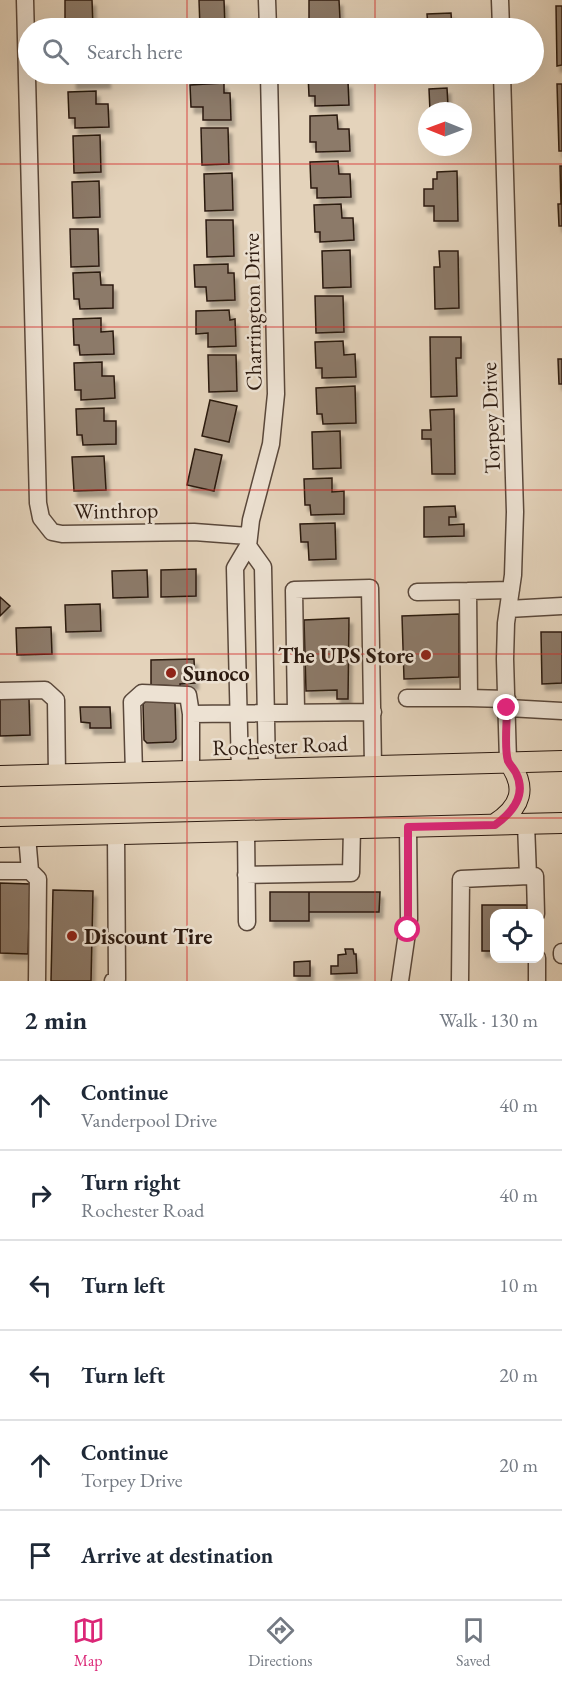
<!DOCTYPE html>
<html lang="en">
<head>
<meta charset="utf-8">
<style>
	body { margin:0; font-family:"EB Garamond",serif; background:#f6f6f7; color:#1f2937 }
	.controls { position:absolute; right:18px; bottom:18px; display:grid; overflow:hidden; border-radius:12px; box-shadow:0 6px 24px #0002 }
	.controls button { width:54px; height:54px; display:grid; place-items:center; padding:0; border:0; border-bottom:2px solid #e0e1e3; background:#fff; color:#1f2937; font:30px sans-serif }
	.compass { position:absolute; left:418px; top:102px; width:54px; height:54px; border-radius:50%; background:#fff; box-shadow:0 6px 24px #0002; rotate:271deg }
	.stop { position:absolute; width:18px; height:18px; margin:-14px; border:4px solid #db2777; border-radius:50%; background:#fff }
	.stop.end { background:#db2777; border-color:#fff; box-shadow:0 2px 6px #0008 }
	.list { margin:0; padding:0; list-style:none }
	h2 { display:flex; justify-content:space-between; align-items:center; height:78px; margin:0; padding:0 24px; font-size:26px }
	h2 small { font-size:20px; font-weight:400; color:#747a83 }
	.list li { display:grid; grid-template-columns:39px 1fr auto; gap:18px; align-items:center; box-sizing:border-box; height:90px; padding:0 24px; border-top:2px solid #e0e1e3 }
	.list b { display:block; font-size:22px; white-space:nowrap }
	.list p { margin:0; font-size:20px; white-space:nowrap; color:#747a83 }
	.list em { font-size:20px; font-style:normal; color:#747a83 }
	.icon { flex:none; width:33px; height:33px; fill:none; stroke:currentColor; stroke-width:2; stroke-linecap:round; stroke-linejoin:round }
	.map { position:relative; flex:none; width:562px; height:981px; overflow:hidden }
	.search { position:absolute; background:#fff; box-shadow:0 6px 24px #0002; left:18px; right:18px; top:18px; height:66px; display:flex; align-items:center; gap:15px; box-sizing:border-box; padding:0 21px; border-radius:33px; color:#747a83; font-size:22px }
	.sheet { height:618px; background:#fff }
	nav { display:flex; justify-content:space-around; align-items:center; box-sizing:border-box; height:84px; border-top:2px solid #e0e1e3; background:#fff; font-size:16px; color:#747a83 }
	nav a { display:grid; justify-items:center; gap:3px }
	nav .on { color:#db2777 }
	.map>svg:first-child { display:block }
	.building { fill:#8c7a69; stroke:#2c1a10; stroke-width:1.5; filter:url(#shadow) }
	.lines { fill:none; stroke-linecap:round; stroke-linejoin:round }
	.minor-casing { stroke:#5a483b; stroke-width:19 }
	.major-casing { stroke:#2c1a10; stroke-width:22 }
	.minor { stroke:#ede2d3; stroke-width:16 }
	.major { stroke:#e4d3bb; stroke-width:20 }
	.route { stroke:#db2777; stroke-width:8 }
	.grid { fill:none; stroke:#d62828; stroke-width:1.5; stroke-opacity:0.55 }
	.poi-dot { fill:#8f2418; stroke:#ede2d3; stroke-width:2 }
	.labels { text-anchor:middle; stroke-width:5; stroke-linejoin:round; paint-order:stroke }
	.street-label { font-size:22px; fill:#2c1a10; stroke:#ede2d3 }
	.poi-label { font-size:22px; font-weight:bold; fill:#2c1a10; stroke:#ede2d3; text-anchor:start }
</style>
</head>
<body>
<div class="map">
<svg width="562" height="981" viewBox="0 0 562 981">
	<defs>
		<filter id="shadow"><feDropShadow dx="3.5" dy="6" stdDeviation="1.5" flood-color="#0004"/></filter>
	</defs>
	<rect width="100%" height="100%" fill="#e4d3bb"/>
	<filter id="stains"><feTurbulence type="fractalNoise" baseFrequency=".00333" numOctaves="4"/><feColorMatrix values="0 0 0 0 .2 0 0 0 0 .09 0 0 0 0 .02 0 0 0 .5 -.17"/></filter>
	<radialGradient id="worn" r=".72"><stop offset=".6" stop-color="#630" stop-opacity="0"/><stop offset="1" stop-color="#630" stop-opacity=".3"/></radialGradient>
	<path class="building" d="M65 0H92L93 28H65Z
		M199 0H224L225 28H200Z
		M309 0H339L340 19 309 20Z
		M556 6H562V65L557 66Z
		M451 13 452 28H428L427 14Z
		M67 74H106L107 82 73 83V74Z
		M211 74H229L230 75 211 76Z
		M308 74H336L337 83 348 82 349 105 315 106V96H309Z
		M224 83V93H230L231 120H203V107H191L190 85Z
		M557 84H562V151H559Z
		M447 88 448 106 452 105 453 111H430L429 89Z
		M96 91V104H108L109 127 75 128V118H69L68 92Z
		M337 115 338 129H349L350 151 316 152V142H310V116Z
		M201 128H228L229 164 202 165Z
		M100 135 101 172 74 173 73 136Z
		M338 161 339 174H350L351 197 317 198V188H311L310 162Z
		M560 166H562V226H559L558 204H561Z
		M457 171 458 221H434V206H424V189H433V179H437V172Z
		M232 173 233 210 205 211 204 174Z
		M99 181 100 217 73 218 72 182Z
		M341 204 342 218H353L354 240 320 242V232H315L314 205Z
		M206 220H233L234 256 207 257Z
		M70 229H98L99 266 71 267Z
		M350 250 351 287 323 288 322 251Z
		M439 251H458L459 308 435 309 434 267H440Z
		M228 264V273H234L235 300 207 301 206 287H195L194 265Z
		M100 272 101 285H113V308L80 309 79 299H74L73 273Z
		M315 296H343L344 332 316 333Z
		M229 310 230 320 235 319 236 346 208 347V333L196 334V311Z
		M101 318V332L113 331 114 354 80 355 79 345H74L73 319Z
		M430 337H461V358H456L457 396 431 397Z
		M343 341 344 355 355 354 356 377 322 378V368H316L315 342Z
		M208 355H236L237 391 209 392Z
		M558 359H562V384H559Z
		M102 362V376H114L115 398 81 400V390H75L74 363Z
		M355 386 356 423 323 424 322 414H317L316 388Z
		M210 400 237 406 229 442 202 436Z
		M104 408V421H116V444L83 445 82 435H77L76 409Z
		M454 409 455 474H432L431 439H422V430H431L430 410Z
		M340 431 341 468 313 469 312 432Z
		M195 449 222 455 214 491 187 485Z
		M104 456 106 490 74 491 72 457Z
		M332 478V492L344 491V514L311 515 310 505H305L304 479Z
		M455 506 456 517H449V525L464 524V536L424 537V507Z
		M335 523 336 559 309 560 308 542H301L300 524Z
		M196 569V596L161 597V570Z
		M147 570 148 597 113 598 112 571Z
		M0 597 10 606 0 616Z
		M100 604 101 631 66 632 65 605Z
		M459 614V677L404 679 402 616Z
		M349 618 348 699H337V690L306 691 304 620Z
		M51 627 52 654 17 655 16 628Z
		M541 632H562V683L542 684Z
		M194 659 195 683 180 684V686L151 685V660Z
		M29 698 30 735 0 736V699Z
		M146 701H172L175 704 176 739 173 742 147 743 144 740 143 704Z
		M80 707H110L111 728H90V723L81 722Z
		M0 883 30 884 28 954 0 953Z
		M53 890 93 891 91 981H51Z
		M270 892H309V921H270Z
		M309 892H380L379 912H309Z
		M482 905H527V914H494V951H482Z
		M345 949H353L354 954H356L357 973 331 974V966H338V955L346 954Z
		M310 961V976H294V962Z"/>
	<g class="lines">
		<defs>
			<path id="minor" d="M25 0 38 503 41 518 52 532 62 534 194 532 248 536
				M267 0 268 28
				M500 0 501 28
				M502 74 515 512 513 575 506 623 505 659 508 761
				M248 546 263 567 267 770
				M417 592 468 591
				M508 609 562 606
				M0 691 45 690 56 700 57 775
				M407 698H469
				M507 699 469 698 468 591 511 590
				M507 708 562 711
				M296 711 294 590 370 588 373 766
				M191 714V771
				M240 771 235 568 248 546 251 520 271 444 276 394 269 74
				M134 773 132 702 142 693 188 695 191 714 373 712
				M246 830 247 922
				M27 836 30 871 38 879 37 981
				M0 871H30
				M246 875 351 873 352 828
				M528 876H535L536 914
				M562 952V955
				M537 958V981
				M113 981 117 979 116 834
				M400 981 409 919 408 827
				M460 981 461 879 528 876 526 824"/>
			<path id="major" d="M0 776 562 761
				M495 824C521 807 528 788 508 761
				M0 837 562 823"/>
		</defs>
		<use href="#minor" class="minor-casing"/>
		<use href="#major" class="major-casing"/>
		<use href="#minor" class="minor"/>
		<use href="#major" class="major"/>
	</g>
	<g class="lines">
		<path class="route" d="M408 930V827L495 825C513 812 527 795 516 773 514 769 510 765 508 761 504 748 507 722 507 708"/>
	</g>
	<path class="grid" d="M187 0V28M375 0V28M187 74V981M375 74V981M0 164H562M0 327H562M0 490H562M0 654H562M0 818H562"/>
	<g class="poi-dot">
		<circle cx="426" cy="655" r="6"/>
		<circle cx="171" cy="673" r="6"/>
		<circle cx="72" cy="936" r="6"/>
	</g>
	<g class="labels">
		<g class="street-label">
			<text transform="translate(252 312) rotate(-91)" y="8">Charrington Drive</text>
			<text transform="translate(490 418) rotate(-92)" y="8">Torpey Drive</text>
			<text transform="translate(116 510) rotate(-1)" y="8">Winthrop</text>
			<text transform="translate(280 745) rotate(-2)" y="8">Rochester Road</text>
		</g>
		<g class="poi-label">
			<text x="414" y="663" text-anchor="end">The UPS Store</text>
			<text x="183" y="681">Sunoco</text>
			<text x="84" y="944">Discount Tire</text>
		</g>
	</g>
	<rect width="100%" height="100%" filter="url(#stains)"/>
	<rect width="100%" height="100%" fill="url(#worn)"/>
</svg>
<div class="controls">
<button><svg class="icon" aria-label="locate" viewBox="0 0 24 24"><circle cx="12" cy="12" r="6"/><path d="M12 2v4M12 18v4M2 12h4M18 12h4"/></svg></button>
</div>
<svg class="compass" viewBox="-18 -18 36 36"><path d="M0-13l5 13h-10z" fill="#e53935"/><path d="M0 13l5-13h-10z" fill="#747a83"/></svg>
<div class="stop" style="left:408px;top:930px"></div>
<div class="stop end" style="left:507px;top:708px"></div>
<div class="search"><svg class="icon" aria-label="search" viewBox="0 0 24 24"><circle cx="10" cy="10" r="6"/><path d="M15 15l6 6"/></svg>Search here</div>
</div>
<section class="sheet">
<h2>2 min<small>Walk · 130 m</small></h2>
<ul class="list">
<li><svg class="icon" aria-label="ahead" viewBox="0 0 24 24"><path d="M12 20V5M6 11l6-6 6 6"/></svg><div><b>Continue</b><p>Vanderpool Drive</p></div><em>40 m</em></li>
<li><svg class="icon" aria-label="right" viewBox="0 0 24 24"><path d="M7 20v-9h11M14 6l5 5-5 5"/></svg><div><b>Turn right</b><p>Rochester Road</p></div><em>40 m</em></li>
<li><svg class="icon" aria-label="left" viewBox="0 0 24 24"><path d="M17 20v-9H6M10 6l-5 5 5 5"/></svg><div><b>Turn left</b></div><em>10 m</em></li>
<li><svg class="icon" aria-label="left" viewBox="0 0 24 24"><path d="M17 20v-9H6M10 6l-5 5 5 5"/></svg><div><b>Turn left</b></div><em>20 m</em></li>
<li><svg class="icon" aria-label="ahead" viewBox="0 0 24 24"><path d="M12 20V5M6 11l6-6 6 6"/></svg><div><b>Continue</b><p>Torpey Drive</p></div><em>20 m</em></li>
<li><svg class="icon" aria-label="arrive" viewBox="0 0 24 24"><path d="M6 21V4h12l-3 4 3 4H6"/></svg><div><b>Arrive at destination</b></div></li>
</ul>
</section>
<nav>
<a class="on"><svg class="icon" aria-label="map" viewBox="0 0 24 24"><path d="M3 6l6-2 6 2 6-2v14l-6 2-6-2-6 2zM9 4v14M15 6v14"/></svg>Map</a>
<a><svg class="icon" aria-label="directions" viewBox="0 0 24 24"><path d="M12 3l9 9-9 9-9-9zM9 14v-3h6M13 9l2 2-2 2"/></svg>Directions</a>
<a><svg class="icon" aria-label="saved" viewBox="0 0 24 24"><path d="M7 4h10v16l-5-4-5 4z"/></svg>Saved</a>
</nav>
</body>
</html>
